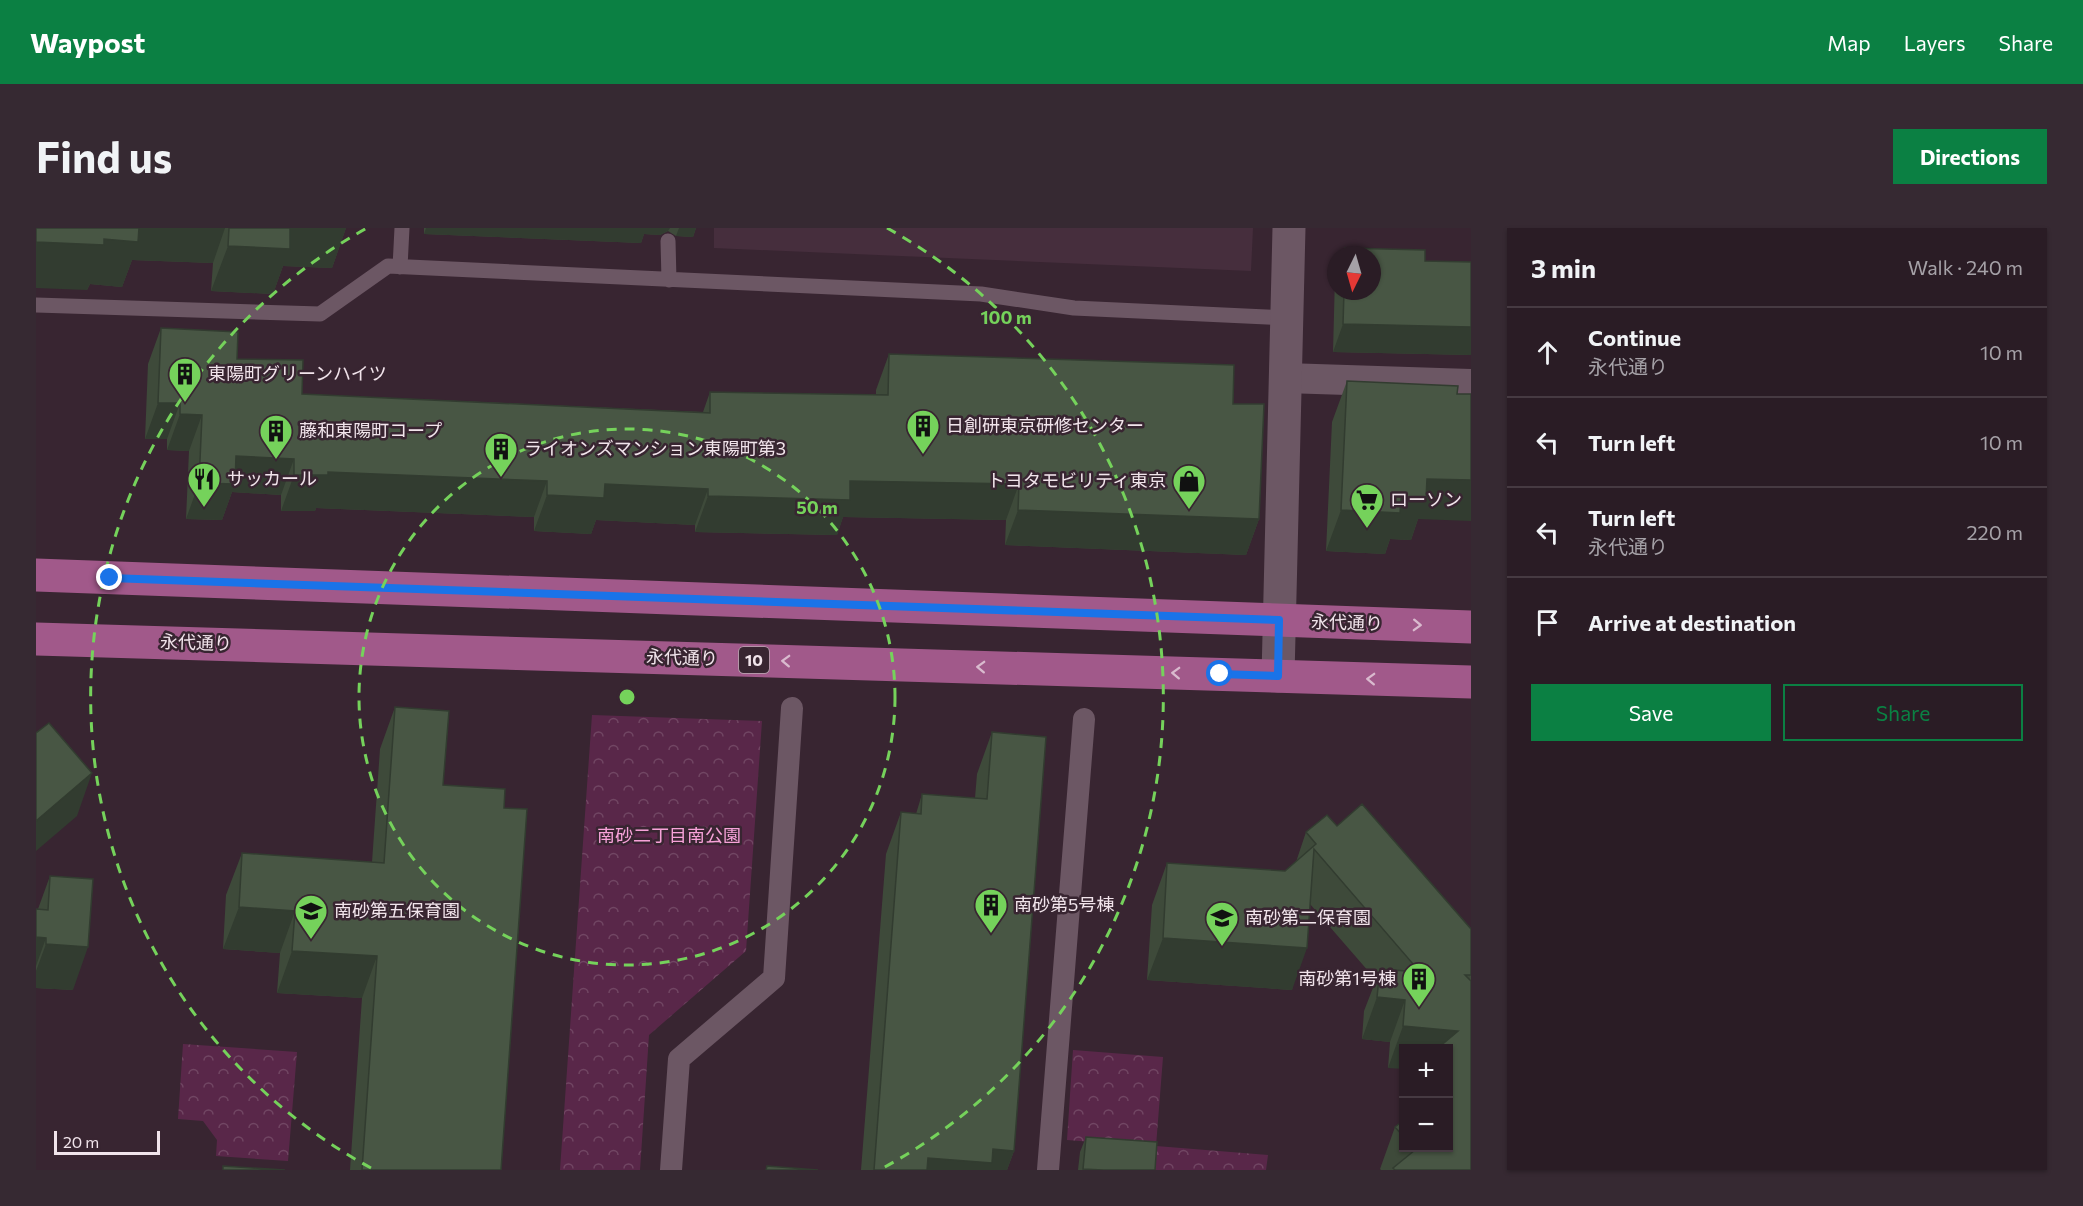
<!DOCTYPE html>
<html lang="en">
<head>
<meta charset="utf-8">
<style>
	body { margin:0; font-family:Commissioner,"Noto Sans JP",sans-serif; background:#362932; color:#f1f3f6 }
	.controls { position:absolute; right:18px; bottom:18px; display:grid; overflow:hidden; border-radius:0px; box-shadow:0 2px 4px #0004 }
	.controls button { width:54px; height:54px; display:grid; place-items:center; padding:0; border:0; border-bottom:2px solid #463a42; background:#2a1c25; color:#f1f3f6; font:30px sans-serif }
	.compass { position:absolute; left:1291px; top:18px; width:54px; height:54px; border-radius:50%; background:#2a1c25; box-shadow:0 2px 4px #0004; rotate:185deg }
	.scale { position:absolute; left:18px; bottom:15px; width:106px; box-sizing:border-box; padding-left:6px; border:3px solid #f1e4eb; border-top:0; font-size:16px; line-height:21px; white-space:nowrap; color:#f1e4eb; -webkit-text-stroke:4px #382531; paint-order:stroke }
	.stop { position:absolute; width:18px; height:18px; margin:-14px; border:4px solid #1a73e8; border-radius:50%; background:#fff }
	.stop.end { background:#1a73e8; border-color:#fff; box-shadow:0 2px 6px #0008 }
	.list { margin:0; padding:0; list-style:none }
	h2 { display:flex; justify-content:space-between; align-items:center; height:78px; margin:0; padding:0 24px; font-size:26px }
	h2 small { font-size:20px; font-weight:400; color:#a5a1a7 }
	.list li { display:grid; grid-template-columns:39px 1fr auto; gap:18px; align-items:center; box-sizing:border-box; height:90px; padding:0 24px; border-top:2px solid #463a42 }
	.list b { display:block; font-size:22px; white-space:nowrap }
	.list p { margin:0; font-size:20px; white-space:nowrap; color:#a5a1a7 }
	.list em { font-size:20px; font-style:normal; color:#a5a1a7 }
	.actions { display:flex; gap:12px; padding:18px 24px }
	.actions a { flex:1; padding:14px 0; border:2px solid #0b8043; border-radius:0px; text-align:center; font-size:21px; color:#0b8043 }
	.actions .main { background:#0b8043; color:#fff }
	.icon { flex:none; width:33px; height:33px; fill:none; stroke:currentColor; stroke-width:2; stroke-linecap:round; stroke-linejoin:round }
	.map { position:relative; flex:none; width:1435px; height:942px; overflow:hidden; border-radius:0px }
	header { display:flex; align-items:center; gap:36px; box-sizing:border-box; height:84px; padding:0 30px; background:#0b8043; color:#fff }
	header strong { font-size:28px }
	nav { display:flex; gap:33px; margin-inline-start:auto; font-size:21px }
	.intro { display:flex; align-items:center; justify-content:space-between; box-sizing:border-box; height:144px; padding:0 36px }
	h1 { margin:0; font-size:42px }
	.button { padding:15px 27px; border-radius:0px; background:#0b8043; color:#fff; font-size:21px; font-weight:700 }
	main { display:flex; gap:36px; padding:0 36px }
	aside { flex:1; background:#2a1c25; border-radius:0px; box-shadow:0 2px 4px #0004 }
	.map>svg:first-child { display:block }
	.built { fill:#462e3d }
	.park { fill:url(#park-crowns) }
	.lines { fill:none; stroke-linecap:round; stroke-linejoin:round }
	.service { stroke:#6c5764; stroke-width:15 }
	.pedestrian { stroke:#6c5764; stroke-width:22 }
	.minor { stroke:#6c5764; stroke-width:30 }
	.tertiary { stroke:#6c5764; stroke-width:33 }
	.primary { stroke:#a1598a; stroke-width:33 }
	.wall { fill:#3e4a3a }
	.shaded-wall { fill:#323c30 }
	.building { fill:#485644; stroke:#323c30; stroke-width:1.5 }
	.oneway { stroke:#d9bace }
	.route { stroke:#1a73e8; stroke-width:8 }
	.ring { fill:none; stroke:#75d25b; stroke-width:3; stroke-dasharray:10 8 }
	.labels { text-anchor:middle; stroke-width:5; stroke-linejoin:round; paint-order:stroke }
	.shield { fill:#382531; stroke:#baabb3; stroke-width:1.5 }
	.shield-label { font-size:16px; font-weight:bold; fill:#f1e4eb }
	.poi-label { font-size:18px; fill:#f1e4eb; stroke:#382531; text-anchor:start }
	.street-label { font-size:18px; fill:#f1e4eb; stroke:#382531 }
	.park-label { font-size:18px; fill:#f7a2d9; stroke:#382531 }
	.centre { fill:#75d25b; stroke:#382531; stroke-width:3 }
	.ring-label { font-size:18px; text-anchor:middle; font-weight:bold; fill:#75d25b; stroke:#382531; stroke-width:5; stroke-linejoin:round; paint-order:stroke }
</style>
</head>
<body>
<header>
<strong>Waypost</strong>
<nav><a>Map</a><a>Layers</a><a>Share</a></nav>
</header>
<div class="intro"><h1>Find us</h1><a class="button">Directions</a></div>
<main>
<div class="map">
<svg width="1435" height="942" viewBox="0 0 1435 942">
	<defs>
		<pattern id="park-crowns" width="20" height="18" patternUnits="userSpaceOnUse" patternTransform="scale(1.5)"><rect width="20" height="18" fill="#592749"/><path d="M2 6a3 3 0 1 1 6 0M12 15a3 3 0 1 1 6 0" fill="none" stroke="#714663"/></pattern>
	</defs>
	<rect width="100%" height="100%" fill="#382531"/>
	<path class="built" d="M678 0H1217L1215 43 678 20Z"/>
	<path class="park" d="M556 487 726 493 710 723 613 807 604 942H524Z
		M147 816 261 824 252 933 180 928 181 912 167 893 142 891Z
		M1037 822 1127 829 1120 918 1232 927 1230 942H1119L1120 919 1031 912Z"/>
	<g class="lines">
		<path class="service" d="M632 13 633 52
			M364 39 366 0
			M0 77 284 86 352 38 945 66 1038 80 1251 90"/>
		<path class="pedestrian" d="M635 942 643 831 738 750 756 480
			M1012 942 1048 491"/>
		<path class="minor" d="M1249 150 1435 156"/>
		<path class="tertiary" d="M1242 448 1253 0"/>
		<path class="primary" d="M0 347 1435 399
			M0 411 1435 454"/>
	</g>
	<path class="wall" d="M0 0H310L296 40 247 38 237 66 175 63 177 35 96 32 86 59 54 56 51 62Z
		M388 0H660L657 9 640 8 632 3 624 7 608 6 605 15 388 6Z
		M1309 20 1389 33 1435 34V127L1297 124 1299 48 1300 45V63H1336V27H1306Z
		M125 100 201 131 266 166 667 184 674 164 840 167V162L853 126 1197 176 1223 291 1210 327 969 317 970 292 807 289 801 307 659 304V297L560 292 555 306 498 303V289L280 280 279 283H245V267L196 264 186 292 150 291 153 223 131 222V211H109L112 136Z
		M1311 153 1382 291 1375 312 1354 311 1349 326 1290 323 1296 194Z
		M359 479 407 557 468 580 465 942H314L326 770 241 765 244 725 187 721 190 667 206 625 336 634 344 521Z
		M956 504 978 923 971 942H825L850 626 865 584 880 586 886 566 939 570 941 546Z
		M1301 598 1435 701V942H1345L1344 941 1359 899 1368 892V920H1413V820L1352 840 1354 814 1326 811 1328 783 1340 752 1274 676 1256 762 1111 752 1116 677 1131 635 1249 643 1260 634 1270 604Z
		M14 648 37 762 0 760V681H2Z
		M1050 909 1119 942H1042L1044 924Z"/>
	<path class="shaded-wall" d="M98 0H189L177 35 96 32 86 59 54 56 51 62 0 60V14L68 11Z
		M252 0H310L296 40 247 38 237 66 175 63 192 18Z
		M390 0H634L632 3 624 7 608 6 605 15 388 6Z
		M643 0H660L657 9 640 8Z
		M1307 96 1435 99V127L1297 124Z
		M122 175H144L131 211H109Z
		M144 186 166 187 153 223 131 222Z
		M200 228 258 231 245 267 196 264 186 292 150 291 163 255Z
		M292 244 511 253 498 289 280 280 279 283H245L258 247Z
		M1391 251 1435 252V293L1382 291 1375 312 1354 311 1349 326 1290 323 1305 282 1365 270Z
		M814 253 983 256 970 292 807 289 801 307 659 304 672 268Z
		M569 256 672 261 659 297 560 292 555 306 498 303 511 267Z
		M982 282 1223 291 1210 327 969 317Z
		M56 545 41 588 0 623V593Z
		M203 679 259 683 244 725 187 721Z
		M0 709 10 710 0 738Z
		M1127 710 1271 720 1256 762 1111 752Z
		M10 716 52 719 37 762 0 760V743Z
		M256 723 341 728 326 770 241 765Z
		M1341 769 1369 772 1354 814 1326 811Z
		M1367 798 1422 803 1413 820H1368V841L1352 840Z
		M957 921 978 923 971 942H888L892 930Z"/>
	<path class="building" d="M0 0H103L102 14 68 11V17L0 14Z
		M193 0H254V21L192 18Z
		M1309 20 1389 22V33L1435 34V99L1307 96 1308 63H1336V27H1309Z
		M125 100 202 104 201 131 267 132 266 166 674 185V164L852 167 853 126 1198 137 1197 176H1228L1223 291 982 282 983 256 814 253V272L672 268V261L569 256 568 270 511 267V253L292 244V247H258V231L200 228 199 256 163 255 166 187 144 186V175H122Z
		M1311 153 1422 158 1421 166H1435V252L1391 251 1390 271 1365 270 1364 285 1305 282Z
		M359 479 413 483 407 557 469 561 468 580 491 581 465 942H326L341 728 256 723 259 683 203 679 206 625 348 635Z
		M13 495 56 545 0 593V505Z
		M956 504 1010 509 978 923 957 921 956 935 892 930 891 942H838L865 584 885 586 886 566 951 571Z
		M1326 576 1435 701V747H1429L1435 753V942H1359L1357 940 1379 922 1377 920H1413V820H1402L1422 803 1367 798 1369 772 1341 769 1344 741 1384 744 1278 621 1271 720 1127 710 1131 635 1249 643 1280 616 1270 604 1291 587 1301 598Z
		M14 648 57 651 52 719 10 716V710L0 709V681L12 682Z
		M1368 892V909L1359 899Z
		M1050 909 1121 914 1119 942H1067L1047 941Z
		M187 938 249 942H187Z
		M731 938 782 942H730Z"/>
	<defs><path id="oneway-chevron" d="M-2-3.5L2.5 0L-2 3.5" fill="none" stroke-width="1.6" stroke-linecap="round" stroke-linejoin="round" transform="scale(1.5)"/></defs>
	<g class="oneway">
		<use href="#oneway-chevron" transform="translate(1381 397) rotate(2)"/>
		<use href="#oneway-chevron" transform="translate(750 433) rotate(-178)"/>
		<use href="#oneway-chevron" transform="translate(945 439) rotate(-178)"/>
		<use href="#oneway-chevron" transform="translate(1140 445) rotate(-178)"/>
		<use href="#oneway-chevron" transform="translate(1335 451) rotate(-178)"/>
	</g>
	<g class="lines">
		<path class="route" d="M74 350 1243 392 1242 448 1184 446"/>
	</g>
	<g class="ring">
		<circle cx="591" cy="469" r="268"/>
		<path d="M335 940A536 536 0 0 1 331 0M851 0A536 536 0 0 1 847 940"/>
	</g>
	<defs>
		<symbol id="building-pin" viewBox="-11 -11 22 30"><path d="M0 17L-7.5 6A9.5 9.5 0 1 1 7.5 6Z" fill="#75d25b" stroke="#382531"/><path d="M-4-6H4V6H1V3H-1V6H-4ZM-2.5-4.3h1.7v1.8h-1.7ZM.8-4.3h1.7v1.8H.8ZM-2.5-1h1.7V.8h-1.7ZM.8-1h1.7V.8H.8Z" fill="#111"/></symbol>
		<symbol id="restaurant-pin" viewBox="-11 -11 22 30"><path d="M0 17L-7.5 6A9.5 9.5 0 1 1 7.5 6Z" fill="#75d25b" stroke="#382531"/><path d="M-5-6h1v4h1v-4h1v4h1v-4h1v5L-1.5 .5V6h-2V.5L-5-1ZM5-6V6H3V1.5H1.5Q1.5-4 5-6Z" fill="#111"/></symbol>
		<symbol id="shop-pin" viewBox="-11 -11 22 30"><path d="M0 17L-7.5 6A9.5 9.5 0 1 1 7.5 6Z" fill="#75d25b" stroke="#382531"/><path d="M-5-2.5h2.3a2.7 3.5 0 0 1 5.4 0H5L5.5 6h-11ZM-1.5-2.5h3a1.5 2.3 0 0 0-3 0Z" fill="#111"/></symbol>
		<symbol id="supermarket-pin" viewBox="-11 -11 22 30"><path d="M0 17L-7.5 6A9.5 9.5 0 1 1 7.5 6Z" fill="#75d25b" stroke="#382531"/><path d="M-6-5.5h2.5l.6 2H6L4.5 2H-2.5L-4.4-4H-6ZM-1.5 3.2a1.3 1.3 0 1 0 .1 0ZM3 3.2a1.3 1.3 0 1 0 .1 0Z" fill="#111"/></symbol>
		<symbol id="school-pin" viewBox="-11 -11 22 30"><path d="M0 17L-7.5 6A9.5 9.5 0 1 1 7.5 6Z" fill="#75d25b" stroke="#382531"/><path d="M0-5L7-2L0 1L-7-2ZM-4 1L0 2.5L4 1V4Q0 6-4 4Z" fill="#111"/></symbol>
	</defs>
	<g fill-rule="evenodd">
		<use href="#building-pin" x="130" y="127" width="38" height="52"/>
		<use href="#building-pin" x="868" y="179" width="38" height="52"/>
		<use href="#building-pin" x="221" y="184" width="38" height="52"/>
		<use href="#building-pin" x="446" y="202" width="38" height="52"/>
		<use href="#restaurant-pin" x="149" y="232" width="38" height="52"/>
		<use href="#shop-pin" x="1134" y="234" width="38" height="52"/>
		<use href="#supermarket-pin" x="1312" y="253" width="38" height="52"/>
		<use href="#building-pin" x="936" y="658" width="38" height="52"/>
		<use href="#school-pin" x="256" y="664" width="38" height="52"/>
		<use href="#school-pin" x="1167" y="671" width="38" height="52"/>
		<use href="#building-pin" x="1364" y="732" width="38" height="52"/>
	</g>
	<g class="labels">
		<rect class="shield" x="703" y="419" width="30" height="26" rx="4.5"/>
		<g class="shield-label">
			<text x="718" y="438">10</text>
		</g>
		<g class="poi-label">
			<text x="172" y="152">東陽町グリーンハイツ</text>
			<text x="910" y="204">日創研東京研修センター</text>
			<text x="263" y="209">藤和東陽町コープ</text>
			<text x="488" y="227">ライオンズマンション東陽町第3</text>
			<text x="191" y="257">サッカール</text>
			<text x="1130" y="259" text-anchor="end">トヨタモビリティ東京</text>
			<text x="1354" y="278">ローソン</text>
			<text x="978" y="683">南砂第5号棟</text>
			<text x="298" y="689">南砂第五保育園</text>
			<text x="1209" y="696">南砂第二保育園</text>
			<text x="1360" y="757" text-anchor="end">南砂第1号棟</text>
		</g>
		<g class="street-label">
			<text transform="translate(1311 395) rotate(2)" y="6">永代通り</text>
			<text transform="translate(160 415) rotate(2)" y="6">永代通り</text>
			<text transform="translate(646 430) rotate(2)" y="6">永代通り</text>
		</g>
		<g class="park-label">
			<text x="633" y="614">南砂二丁目南公園</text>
		</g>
	</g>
	<circle cx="591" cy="469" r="9" class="centre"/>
	<g class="ring-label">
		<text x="970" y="96">100 m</text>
		<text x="781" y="286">50 m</text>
	</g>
</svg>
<div class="controls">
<button>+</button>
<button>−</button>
</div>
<svg class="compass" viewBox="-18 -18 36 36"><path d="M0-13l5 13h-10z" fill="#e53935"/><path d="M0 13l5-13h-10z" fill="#a5a1a7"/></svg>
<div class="scale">20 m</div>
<div class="stop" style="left:1184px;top:446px"></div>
<div class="stop end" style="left:74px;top:350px"></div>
</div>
<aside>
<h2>3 min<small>Walk · 240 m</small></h2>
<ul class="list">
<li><svg class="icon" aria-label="ahead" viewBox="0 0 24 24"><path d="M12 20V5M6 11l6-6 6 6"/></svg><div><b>Continue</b><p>永代通り</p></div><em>10 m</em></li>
<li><svg class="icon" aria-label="left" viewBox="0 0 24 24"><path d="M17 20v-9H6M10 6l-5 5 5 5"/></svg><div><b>Turn left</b></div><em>10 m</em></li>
<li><svg class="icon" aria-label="left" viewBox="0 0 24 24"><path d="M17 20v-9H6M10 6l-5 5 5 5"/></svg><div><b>Turn left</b><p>永代通り</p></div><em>220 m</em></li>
<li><svg class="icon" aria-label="arrive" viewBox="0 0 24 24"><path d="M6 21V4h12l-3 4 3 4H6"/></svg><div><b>Arrive at destination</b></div></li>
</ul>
<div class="actions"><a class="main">Save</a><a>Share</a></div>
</aside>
</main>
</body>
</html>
